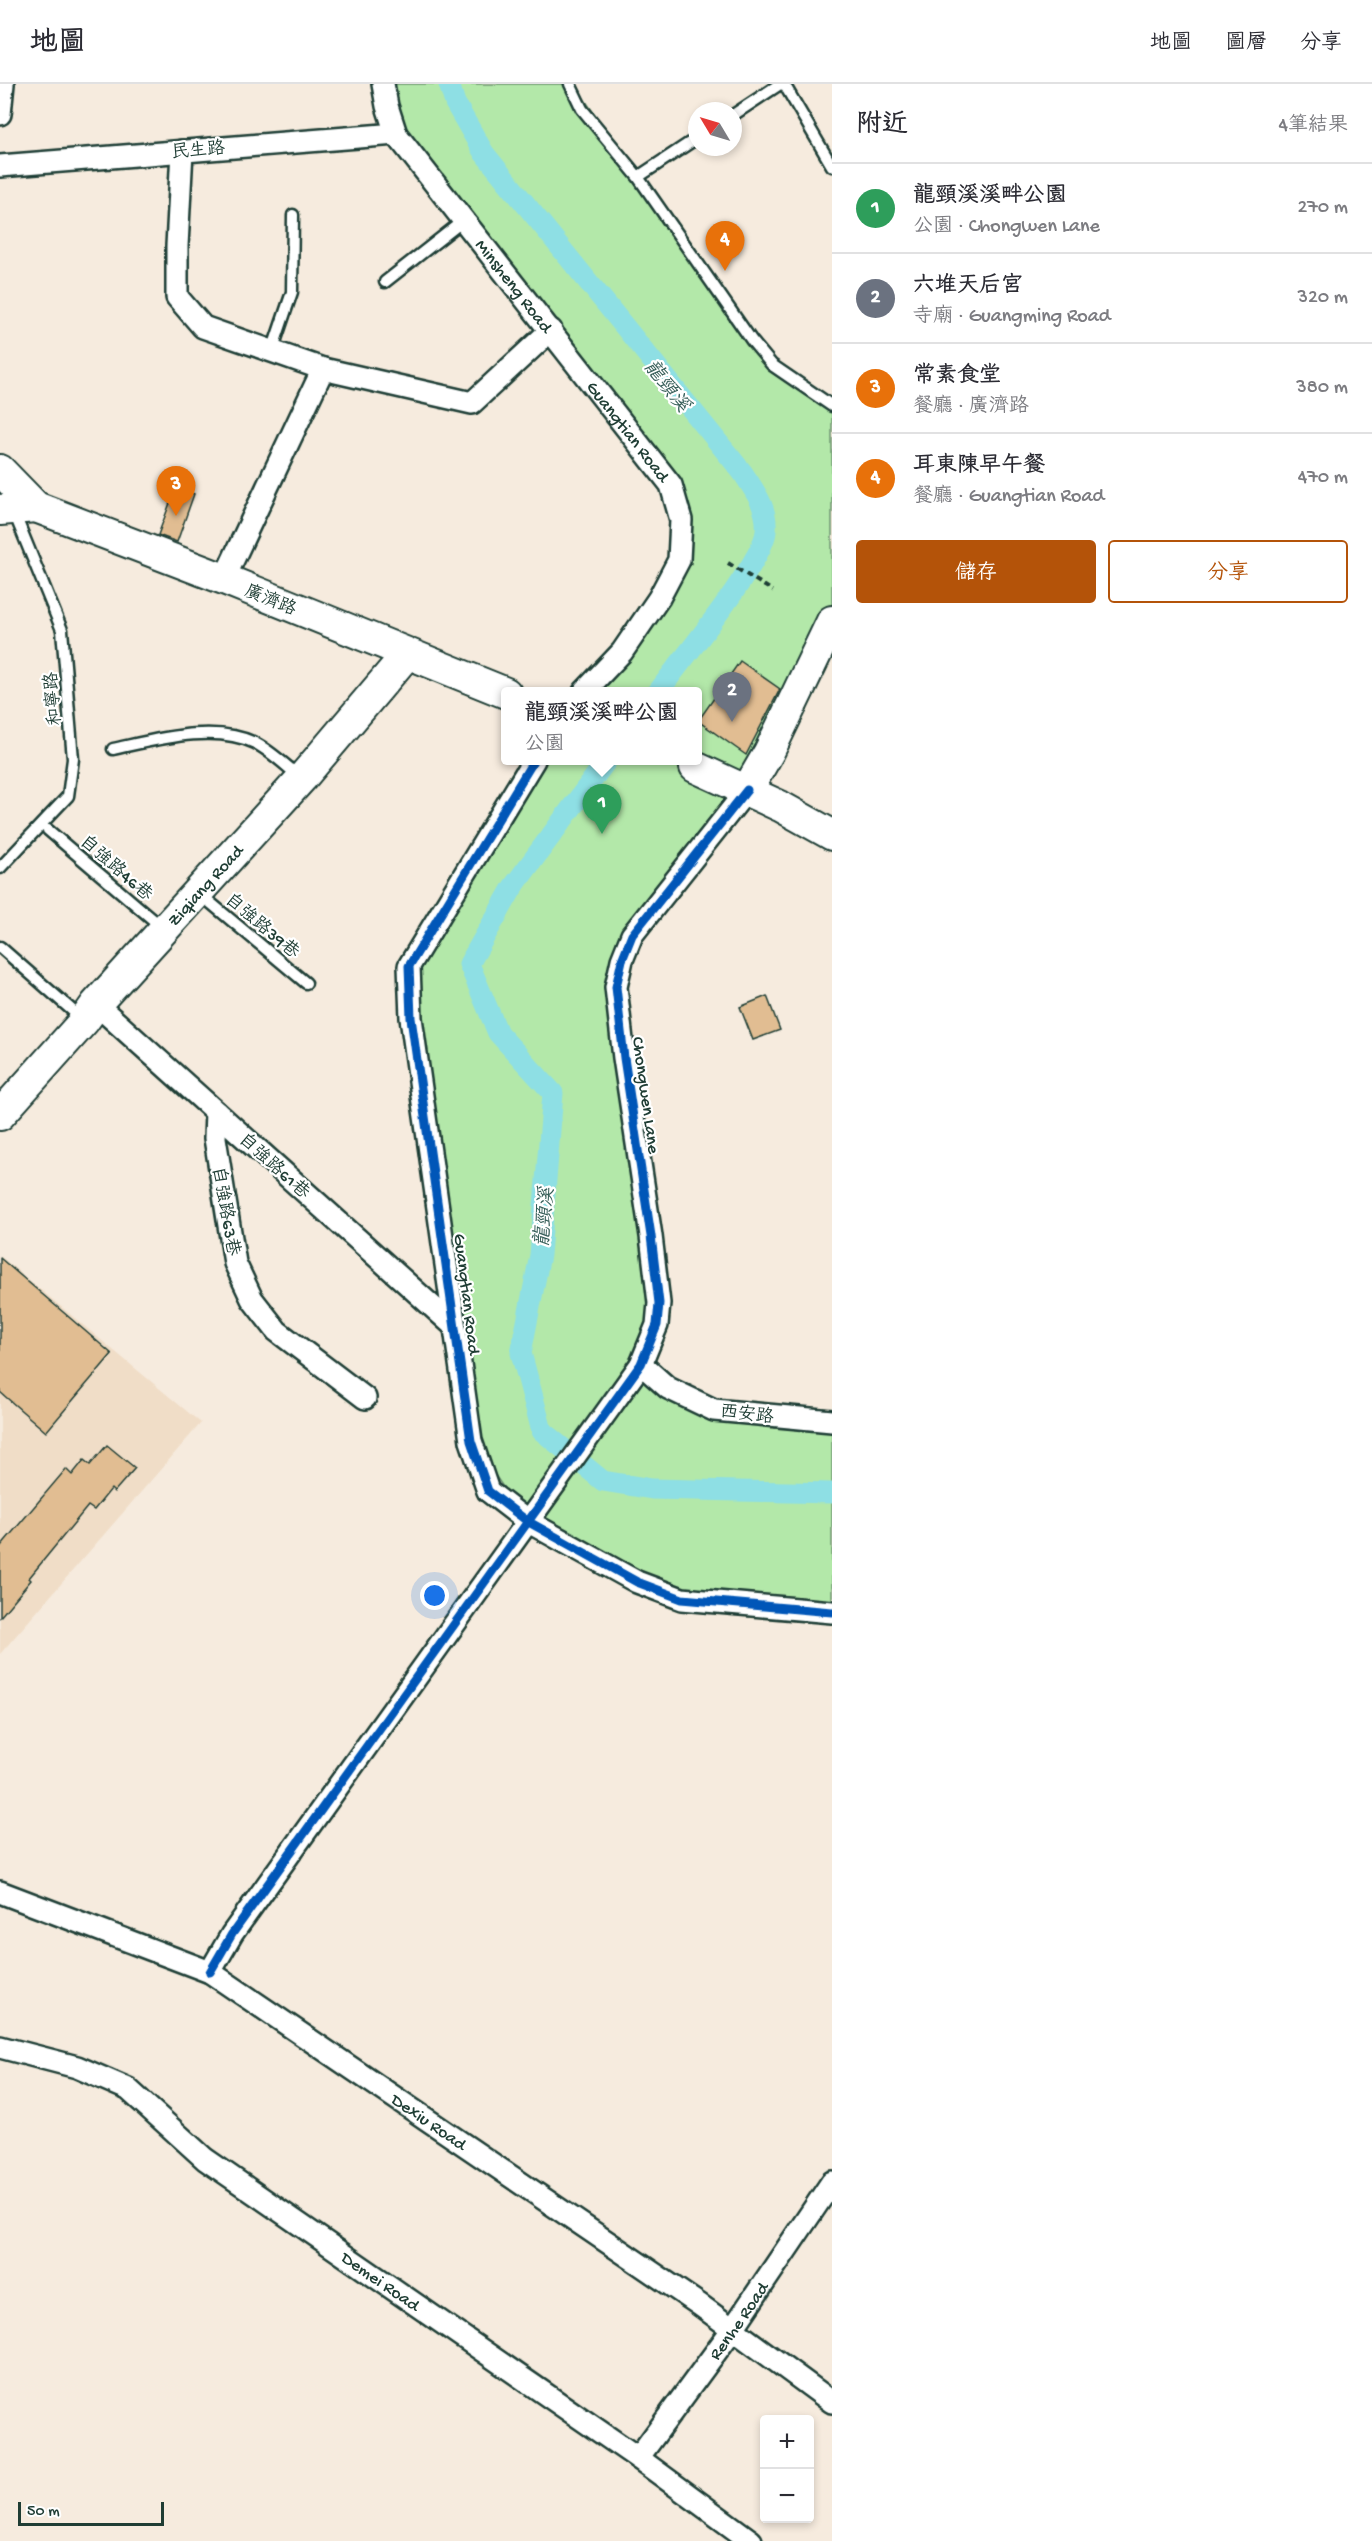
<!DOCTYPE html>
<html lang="zh-TW">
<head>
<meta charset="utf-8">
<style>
	body { margin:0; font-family:"Gochi Hand","LXGW WenKai TC",sans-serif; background:#f2f2f3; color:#2b2b33 }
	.controls { position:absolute; right:18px; bottom:18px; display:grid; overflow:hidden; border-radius:6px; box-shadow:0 3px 9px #0003 }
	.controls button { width:54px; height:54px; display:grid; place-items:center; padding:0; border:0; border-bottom:2px solid #e1e1e2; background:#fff; color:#2b2b33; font:30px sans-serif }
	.compass { position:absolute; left:688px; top:18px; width:54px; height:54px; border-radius:50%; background:#fff; box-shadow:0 3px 9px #0003; rotate:308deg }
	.scale { position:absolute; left:18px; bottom:15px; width:146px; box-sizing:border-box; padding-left:6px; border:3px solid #1f3d34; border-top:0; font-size:16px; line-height:21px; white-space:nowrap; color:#1f3d34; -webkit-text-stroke:4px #fff; paint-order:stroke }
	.you { position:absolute; left:435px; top:1512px; width:21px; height:21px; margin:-15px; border:4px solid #fff; border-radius:50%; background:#1a73e8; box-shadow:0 0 0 9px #1a73e833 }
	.badge { display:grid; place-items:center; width:39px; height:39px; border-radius:50%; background:#b45309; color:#fff; font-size:20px; font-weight:700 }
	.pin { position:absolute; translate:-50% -50px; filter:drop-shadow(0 2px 3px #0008) }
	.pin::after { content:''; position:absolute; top:32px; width:21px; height:18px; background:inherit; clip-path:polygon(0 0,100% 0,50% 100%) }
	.popup { position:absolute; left:501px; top:603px; width:201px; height:78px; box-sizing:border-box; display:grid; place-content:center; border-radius:6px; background:#fff; filter:drop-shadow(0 2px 4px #0005); font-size:20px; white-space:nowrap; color:#7c7c81 }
	.popup b { font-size:22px; color:#2b2b33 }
	.popup::after { content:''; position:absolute; left:50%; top:100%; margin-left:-12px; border:12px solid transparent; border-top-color:#fff }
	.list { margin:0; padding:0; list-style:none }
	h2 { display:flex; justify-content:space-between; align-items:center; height:78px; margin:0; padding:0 24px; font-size:26px }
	h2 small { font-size:20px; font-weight:400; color:#7c7c81 }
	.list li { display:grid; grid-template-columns:39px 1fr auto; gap:18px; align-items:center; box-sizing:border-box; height:90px; padding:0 24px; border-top:2px solid #e1e1e2 }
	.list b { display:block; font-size:22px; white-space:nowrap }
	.list p { margin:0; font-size:20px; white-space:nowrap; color:#7c7c81 }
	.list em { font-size:20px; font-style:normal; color:#7c7c81 }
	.actions { display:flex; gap:12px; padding:18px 24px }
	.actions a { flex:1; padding:14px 0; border:2px solid #b45309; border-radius:6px; text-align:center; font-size:21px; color:#b45309 }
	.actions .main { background:#b45309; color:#fff }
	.map { position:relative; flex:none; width:832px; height:2457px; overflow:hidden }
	header { display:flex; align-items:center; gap:36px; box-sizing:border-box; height:84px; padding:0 30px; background:#fff; border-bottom:2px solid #e1e1e2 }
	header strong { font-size:28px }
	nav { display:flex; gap:33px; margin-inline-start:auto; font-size:21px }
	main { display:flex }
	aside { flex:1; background:#fff }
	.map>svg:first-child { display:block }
	.built { fill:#f0ddc7 }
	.green { fill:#b3e8a9; stroke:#69926e; stroke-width:1.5 }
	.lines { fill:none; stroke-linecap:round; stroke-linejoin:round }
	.canal { stroke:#8edfe4; stroke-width:21 }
	.building { fill:#e1bd92; stroke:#1f3d34; stroke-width:1.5 }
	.lane-casing { stroke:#1f3d34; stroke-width:15 }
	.street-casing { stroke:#1f3d34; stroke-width:26 }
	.secondary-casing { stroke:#1f3d34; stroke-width:34 }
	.path { stroke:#1f3d34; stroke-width:4; stroke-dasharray:6 4.5; stroke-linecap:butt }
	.lane { stroke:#fff; stroke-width:10 }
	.street { stroke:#fff; stroke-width:21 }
	.secondary { stroke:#fff; stroke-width:30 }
	.cycleway-casing { stroke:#fff; stroke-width:13 }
	.cycleway { stroke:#0057b8; stroke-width:9 }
	.labels { text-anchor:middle; stroke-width:4.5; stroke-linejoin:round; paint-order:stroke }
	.street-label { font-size:18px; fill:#1f3d34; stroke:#fff }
	.water-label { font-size:20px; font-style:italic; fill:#355d57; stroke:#fff }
</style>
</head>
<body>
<header>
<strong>地圖</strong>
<nav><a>地圖</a><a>圖層</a><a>分享</a></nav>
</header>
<main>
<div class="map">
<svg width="832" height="2457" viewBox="0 0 832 2457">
	<rect width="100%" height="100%" fill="#f6ebde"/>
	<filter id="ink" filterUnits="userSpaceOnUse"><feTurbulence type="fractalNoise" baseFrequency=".0167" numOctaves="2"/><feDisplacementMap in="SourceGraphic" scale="12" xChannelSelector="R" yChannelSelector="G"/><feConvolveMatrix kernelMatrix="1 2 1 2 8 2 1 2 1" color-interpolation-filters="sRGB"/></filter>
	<g filter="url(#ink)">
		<path class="built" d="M0 1172 201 1339 0 1570Z"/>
		<path class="green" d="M383 0H574L752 257 772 281 832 322V538L754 706 632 851 616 904 659 1219 641 1280 714 1326 832 1337V1528L682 1515 527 1437 471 1357 409 882 534 677 698 676V608L584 607 679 476 671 401 396 50Z"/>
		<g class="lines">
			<path class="canal" d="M449 0 455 19 484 69 743 389C755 408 768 424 766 447 764 477 680 578 658 608
				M607 676 513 803 469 880 498 949 553 1009 540 1171 521 1269 542 1347 603 1397 652 1405 832 1409"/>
		</g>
		<path class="building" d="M176 403 194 410 177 458 158 451Z
			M740 577 780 605 746 671 698 637Z
			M767 912 780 946 753 956 740 923Z
			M0 1174 112 1270 46 1348 0 1308Z
			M107 1361 135 1384 114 1408 111 1405 94 1426 88 1422 29 1494 31 1496 0 1533V1463L66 1385 72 1391 84 1376 90 1381Z"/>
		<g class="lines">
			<defs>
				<path id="lane" d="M570 0 582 25 638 93 752 257 772 281 832 322
					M784 0 832 82
					M733 31 780 0
					M638 93 697 54
					M385 198 464 136
					M272 267 292 208 293 131
					M113 665C155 656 214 639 255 659 271 667 286 682 300 693
					M48 746 164 845
					M0 784 68 712 73 675 62 546 13 426
					M200 810 306 899
					M0 863 82 935"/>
				<g id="street">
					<path id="s1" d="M383 0 387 22 396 50 671 401 681 436 679 476 659 514 622 568 584 608"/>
					<path d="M0 30 3 0"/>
					<path d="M182 67 177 162V213L203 243 323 285 472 319 551 246"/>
					<path d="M0 82 396 50"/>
					<path d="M224 495 323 285"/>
					<path d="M534 676 409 882 411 934 471 1357 488 1407 527 1437 637 1498 682 1515 832 1528"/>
					<path d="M96 920 454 1242"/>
					<path d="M216 1028 215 1054 235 1179 252 1215 277 1247 365 1314"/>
					<path d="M641 1280 668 1304 714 1326 832 1337"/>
					<path id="s2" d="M0 1808 210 1888 700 2221 832 2318"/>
					<path d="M210 1888 232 1850 641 1280 657 1241 659 1219 651 1152 624 974 616 903 622 876 632 851 747 706"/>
					<path id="s3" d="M0 1963 77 1983 128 2005 205 2075 638 2374 751 2457"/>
					<path id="s4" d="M638 2374 732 2246 832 2098"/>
				</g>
				<g id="secondary">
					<path d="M0 386 36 423 224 495 506 609"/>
					<path d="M0 426 36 423"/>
					<path d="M695 683 780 722 832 751"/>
					<path d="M747 706 769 668 832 537"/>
					<path id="s5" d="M0 1031 84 937 96 920 302 694 407 570"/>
				</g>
			</defs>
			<use href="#lane" class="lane-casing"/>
			<use href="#street" class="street-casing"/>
			<use href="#secondary" class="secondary-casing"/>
			<path class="path" d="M728 479 773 507"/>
			<use href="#lane" class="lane"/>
			<use href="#street" class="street"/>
			<use href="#secondary" class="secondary"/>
			<defs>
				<path id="cycleway" d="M534 676 409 882 411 934 471 1357 488 1407 527 1437 637 1498 682 1515 832 1528
					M210 1888 232 1850 641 1280 657 1241 659 1219 651 1152 624 974 616 903 622 876 632 851 747 706"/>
			</defs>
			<use href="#cycleway" class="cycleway-casing"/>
			<use href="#cycleway" class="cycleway"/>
		</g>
	</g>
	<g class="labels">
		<g class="street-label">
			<text transform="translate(198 65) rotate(-5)" y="6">民生路</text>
			<text dy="6" stroke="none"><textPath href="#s1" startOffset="244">Minsheng Road</textPath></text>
			<text dy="6" stroke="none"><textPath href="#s1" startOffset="429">Guangtian Road</textPath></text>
			<text transform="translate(271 515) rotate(22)" y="6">廣濟路</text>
			<text transform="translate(52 615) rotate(-95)" y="6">和寧路</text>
			<text transform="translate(117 783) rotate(41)" y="6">自強路46巷</text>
			<text dy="6" stroke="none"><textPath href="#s5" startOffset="308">Ziqiang Road</textPath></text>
			<text transform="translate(263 841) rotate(40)" y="6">自強路39巷</text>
			<text transform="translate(647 1011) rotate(82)" y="6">Chongwen Lane</text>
			<text transform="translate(275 1081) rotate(42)" y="6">自強路61巷</text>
			<text transform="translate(227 1127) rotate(80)" y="6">自強路63巷</text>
			<text transform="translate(468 1210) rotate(83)" y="6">Guangtian Road</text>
			<text transform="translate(747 1329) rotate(7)" y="6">西安路</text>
			<text dy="6" stroke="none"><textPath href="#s2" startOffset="490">Dexiu Road</textPath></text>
			<text dy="6" stroke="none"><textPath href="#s3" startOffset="453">Demei Road</textPath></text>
			<text dy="6" stroke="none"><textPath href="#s4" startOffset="170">Renhe Road</textPath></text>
		</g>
		<g class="water-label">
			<text transform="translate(668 301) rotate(51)" y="7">龍頸溪</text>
			<text transform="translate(543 1133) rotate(-85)" y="7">龍頸溪</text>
		</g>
	</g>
</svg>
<div class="controls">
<button>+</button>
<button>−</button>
</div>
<svg class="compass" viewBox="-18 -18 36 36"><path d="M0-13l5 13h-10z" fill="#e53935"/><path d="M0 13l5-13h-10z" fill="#7c7c81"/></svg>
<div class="scale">50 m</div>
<div class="you"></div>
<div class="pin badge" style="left:602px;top:750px;background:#2e9e5b">1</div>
<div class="popup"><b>龍頸溪溪畔公園</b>公園</div>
<div class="pin badge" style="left:732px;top:638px;background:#6b7280">2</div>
<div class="pin badge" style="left:176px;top:432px;background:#e8710a">3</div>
<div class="pin badge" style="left:725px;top:187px;background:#e8710a">4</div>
</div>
<aside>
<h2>附近<small>4筆結果</small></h2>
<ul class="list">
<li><span class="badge" style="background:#2e9e5b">1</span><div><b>龍頸溪溪畔公園</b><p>公園 · Chongwen Lane</p></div><em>270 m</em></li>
<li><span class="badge" style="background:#6b7280">2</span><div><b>六堆天后宮</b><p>寺廟 · Guangming Road</p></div><em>320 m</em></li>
<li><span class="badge" style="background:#e8710a">3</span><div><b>常素食堂</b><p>餐廳 · 廣濟路</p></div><em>380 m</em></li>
<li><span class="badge" style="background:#e8710a">4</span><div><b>耳東陳早午餐</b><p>餐廳 · Guangtian Road</p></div><em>470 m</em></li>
</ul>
<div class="actions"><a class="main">儲存</a><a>分享</a></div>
</aside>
</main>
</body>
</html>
